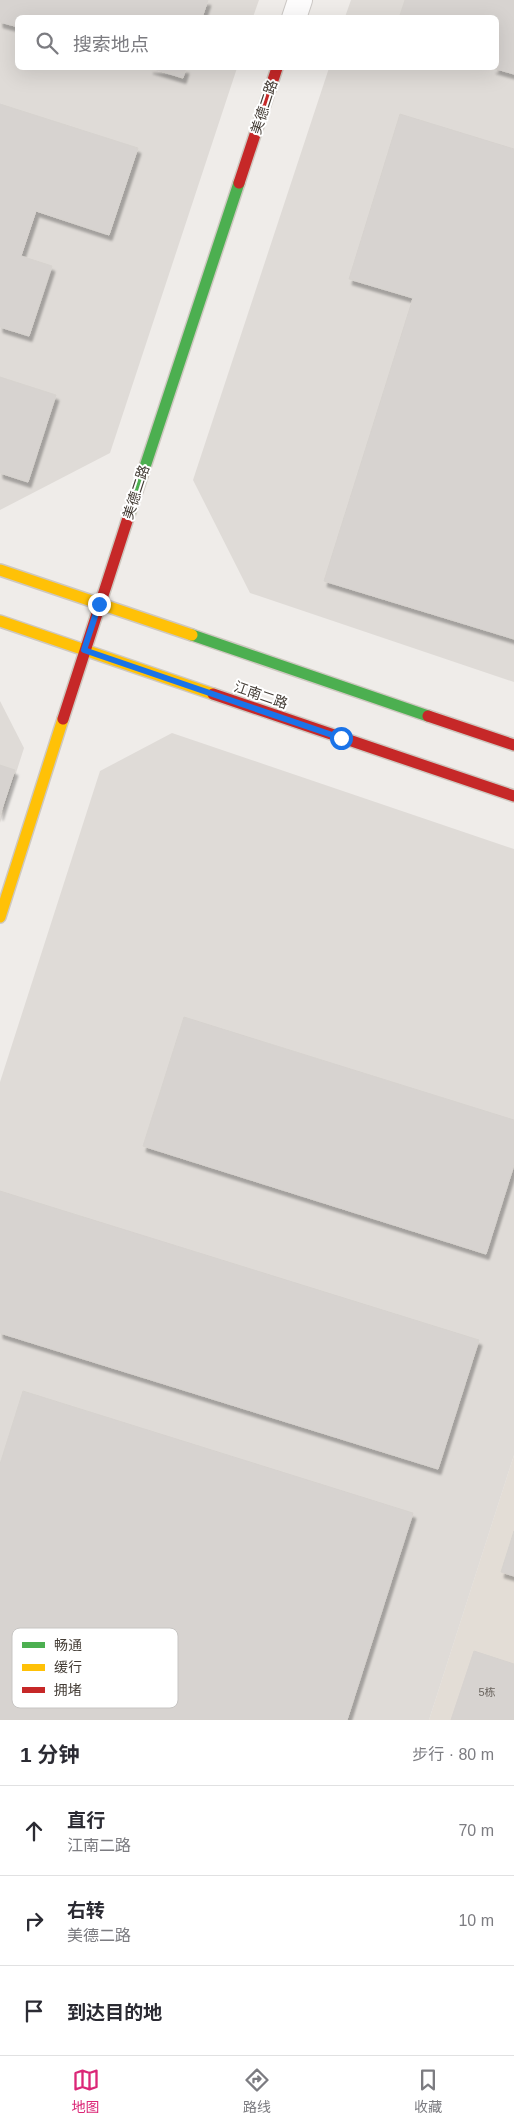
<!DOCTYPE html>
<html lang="zh">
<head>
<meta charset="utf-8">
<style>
	body { margin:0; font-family:Helvetica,"Noto Sans SC",sans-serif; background:#f7f7f7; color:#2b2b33 }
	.stop { position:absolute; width:15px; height:15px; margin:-11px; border:4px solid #1a73e8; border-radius:50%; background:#fff }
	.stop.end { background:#1a73e8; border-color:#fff; box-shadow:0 1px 5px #0008 }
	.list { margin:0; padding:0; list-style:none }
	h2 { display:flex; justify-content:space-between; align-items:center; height:65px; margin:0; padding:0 20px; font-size:21px }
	h2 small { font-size:16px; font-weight:400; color:#7c7c81 }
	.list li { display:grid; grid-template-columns:32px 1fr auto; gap:15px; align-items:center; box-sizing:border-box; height:90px; padding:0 20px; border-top:1px solid #e1e1e2 }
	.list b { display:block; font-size:19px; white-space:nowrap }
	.list p { margin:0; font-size:16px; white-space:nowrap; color:#7c7c81 }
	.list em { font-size:16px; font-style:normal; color:#7c7c81 }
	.icon { flex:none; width:28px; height:28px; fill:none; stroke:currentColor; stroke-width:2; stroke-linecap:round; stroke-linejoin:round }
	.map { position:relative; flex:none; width:514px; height:1720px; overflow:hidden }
	.search { position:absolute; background:#fff; box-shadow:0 5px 20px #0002; left:15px; right:15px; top:15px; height:55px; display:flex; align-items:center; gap:12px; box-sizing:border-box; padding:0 18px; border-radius:8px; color:#7c7c81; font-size:19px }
	.sheet { height:335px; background:#fff }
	nav { display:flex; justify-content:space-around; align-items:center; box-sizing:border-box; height:70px; border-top:1px solid #e1e1e2; background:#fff; font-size:14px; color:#7c7c81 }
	nav a { display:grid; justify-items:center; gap:2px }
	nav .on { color:#db2777 }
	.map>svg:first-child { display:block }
	.residential { fill:#e3ddd6 }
	.industrial { fill:#dfdbd7 }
	.building { fill:#d7d3d0; stroke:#d7d3cf; filter:url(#shadow) }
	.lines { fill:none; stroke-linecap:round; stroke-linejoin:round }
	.street-casing { stroke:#ccc8c5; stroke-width:26 }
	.fast-casing { stroke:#cec8c0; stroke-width:14 }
	.slow-casing { stroke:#cec8c0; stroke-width:14 }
	.jam-casing { stroke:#cec8c0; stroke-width:14 }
	.street { stroke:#fdfcfc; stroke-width:24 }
	.fast { stroke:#4caf50; stroke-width:11 }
	.slow { stroke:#ffc107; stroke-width:11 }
	.jam { stroke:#c62828; stroke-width:11 }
	.route { stroke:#1a73e8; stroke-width:6 }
	.labels { text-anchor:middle; stroke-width:4; stroke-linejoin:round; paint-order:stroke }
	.number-label { font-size:11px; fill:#6a645e }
	.street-label { font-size:14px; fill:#443d36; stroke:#fff }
	.key { fill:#fff; stroke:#c7c5c3; stroke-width:1 }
	.key-label { font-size:14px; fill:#443d36 }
</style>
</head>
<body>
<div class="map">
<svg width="514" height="1720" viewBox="0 0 514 1720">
	<defs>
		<filter id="shadow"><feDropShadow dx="3" dy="5.5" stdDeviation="1" flood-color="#0004"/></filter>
	</defs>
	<rect width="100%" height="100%" fill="#efece9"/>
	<path class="residential" d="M514 1455V1720H429Z"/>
	<path class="industrial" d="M0 0H259L253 17 18 18V68H237L110 453 0 510Z
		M351 0H514V682L250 593 193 480 329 68H496V18L345 17Z
		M0 701 24 748 0 823Z
		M172 733 514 849V1455L429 1720H0V1082L100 771Z"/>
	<path class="building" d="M0 0H208L202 18H18V27L0 22Z
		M405 0H514V74L493 68H496V18H399Z
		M150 68H186L183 78Z
		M0 104 138 148 109 235 36 211 21 256 52 266 29 336 0 327Z
		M400 114 514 149V639L324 581 413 298 349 279Z
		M0 377 56 395 28 482 0 473Z
		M0 765 15 770 0 815Z
		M184 1017 514 1120V1165L486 1254 143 1146Z
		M0 1191 479 1340 438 1469 0 1333Z
		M23 1391 413 1513 347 1720H0V1464Z
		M514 1531V1576L501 1572Z
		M474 1651 514 1664V1720H451Z"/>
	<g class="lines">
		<defs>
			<path id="street" d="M294 18 300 0"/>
			<path id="fast" d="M128 518 239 183
				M192 635 428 716"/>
			<path id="slow" d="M0 570 192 635
				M0 621 213 694
				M0 917 63 719"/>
			<path id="jam" d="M239 183 277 68
				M213 694 514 796
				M428 716 514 745
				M63 719 128 518"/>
		</defs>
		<use href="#street" class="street-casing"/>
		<use href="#fast" class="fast-casing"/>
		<use href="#slow" class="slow-casing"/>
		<use href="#jam" class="jam-casing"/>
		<use href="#street" class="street"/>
		<use href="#fast" class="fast"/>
		<use href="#slow" class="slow"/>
		<use href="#jam" class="jam"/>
	</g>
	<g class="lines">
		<path class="route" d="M99 604 84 650 341 738"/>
	</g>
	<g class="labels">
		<g class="number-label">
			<text x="487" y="1696">5栋</text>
		</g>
		<g class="street-label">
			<text transform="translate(264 107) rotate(-72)" y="5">美德二路</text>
			<text transform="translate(136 492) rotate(-72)" y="5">美德二路</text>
			<text transform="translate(261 695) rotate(19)" y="5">江南二路</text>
		</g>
	</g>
	<rect x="12" y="1628" width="166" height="80" rx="8" class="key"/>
	<rect x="22" y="1642" width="23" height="6" fill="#4caf50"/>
	<rect x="22" y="1664" width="23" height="7" fill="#ffc107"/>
	<rect x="22" y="1687" width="23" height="6" fill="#c62828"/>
	<g class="key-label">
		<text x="54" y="1650">畅通</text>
		<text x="54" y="1672">缓行</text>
		<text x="54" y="1695">拥堵</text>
	</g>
</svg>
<div class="stop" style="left:341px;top:738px"></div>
<div class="stop end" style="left:99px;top:604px"></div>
<div class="search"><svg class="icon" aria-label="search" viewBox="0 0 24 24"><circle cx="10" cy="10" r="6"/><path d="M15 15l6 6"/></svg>搜索地点</div>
</div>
<section class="sheet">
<h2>1 分钟<small>步行 · 80 m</small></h2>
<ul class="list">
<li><svg class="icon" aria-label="ahead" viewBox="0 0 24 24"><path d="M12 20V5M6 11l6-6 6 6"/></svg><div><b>直行</b><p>江南二路</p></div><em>70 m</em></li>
<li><svg class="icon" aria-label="right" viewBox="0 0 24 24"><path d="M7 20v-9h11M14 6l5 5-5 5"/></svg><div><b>右转</b><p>美德二路</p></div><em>10 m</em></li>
<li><svg class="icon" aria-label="arrive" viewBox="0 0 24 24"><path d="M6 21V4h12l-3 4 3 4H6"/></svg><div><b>到达目的地</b></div></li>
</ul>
</section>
<nav>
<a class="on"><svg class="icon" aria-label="map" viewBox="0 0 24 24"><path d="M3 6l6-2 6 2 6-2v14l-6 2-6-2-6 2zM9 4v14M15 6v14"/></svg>地图</a>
<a><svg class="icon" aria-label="directions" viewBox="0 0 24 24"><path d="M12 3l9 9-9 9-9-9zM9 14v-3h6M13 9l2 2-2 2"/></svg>路线</a>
<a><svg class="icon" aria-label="saved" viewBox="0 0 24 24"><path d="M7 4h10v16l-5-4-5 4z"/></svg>收藏</a>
</nav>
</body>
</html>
